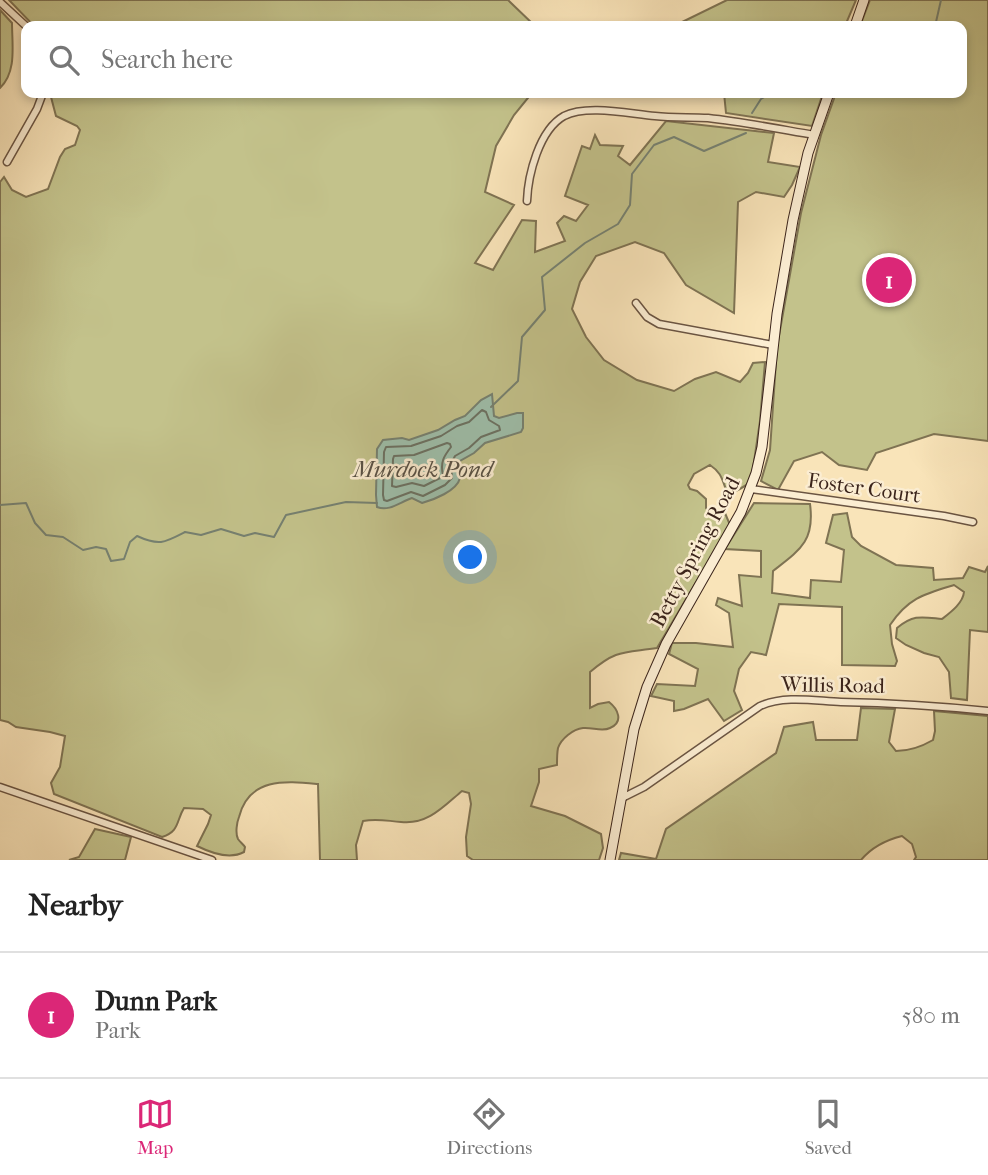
<!DOCTYPE html>
<html lang="en">
<head>
<meta charset="utf-8">
<style>
	body { margin:0; font-family:"IM FELL French Canon",serif; background:#f6f6f6; color:#222 }
	.you { position:absolute; left:471px; top:558px; width:24px; height:24px; margin:-18px; border:5px solid #fff; border-radius:50%; background:#1a73e8; box-shadow:0 0 0 10px #1a73e833 }
	.badge { display:grid; place-items:center; width:46px; height:46px; border-radius:50%; background:#db2777; color:#fff; font-size:23px; font-weight:700 }
	.pin { position:absolute; translate:-50% -50%; border:4px solid #fff; box-shadow:0 2px 7px #0006 }
	.list { margin:0; padding:0; list-style:none }
	h2 { display:flex; justify-content:space-between; align-items:center; height:91px; margin:0; padding:0 28px; font-size:30px }
	h2 small { font-size:23px; font-weight:400; color:#767676 }
	.list li { display:grid; grid-template-columns:46px 1fr auto; gap:21px; align-items:center; box-sizing:border-box; height:126px; padding:0 28px; border-top:2px solid #e0e0e0 }
	.list b { display:block; font-size:26px; white-space:nowrap }
	.list p { margin:0; font-size:23px; white-space:nowrap; color:#767676 }
	.list em { font-size:23px; font-style:normal; color:#767676 }
	.icon { flex:none; width:38px; height:38px; fill:none; stroke:currentColor; stroke-width:2; stroke-linecap:round; stroke-linejoin:round }
	.map { position:relative; flex:none; width:988px; height:860px; overflow:hidden }
	.search { position:absolute; background:#fff; box-shadow:0 4px 10px #0003; left:21px; right:21px; top:21px; height:77px; display:flex; align-items:center; gap:18px; box-sizing:border-box; padding:0 24px; border-radius:14px; color:#767676; font-size:26px }
	.sheet { height:217px; background:#fff }
	nav { display:flex; justify-content:space-around; align-items:center; box-sizing:border-box; height:98px; border-top:2px solid #e0e0e0; background:#fff; font-size:19px; color:#767676 }
	nav a { display:grid; justify-items:center; gap:4px }
	nav .on { color:#db2777 }
	.map>svg:first-child { display:block }
	.green { fill:#c3c28b; stroke:#7f7353; stroke-width:2 }
	.water { fill:#9ebfab; stroke:#768171; stroke-width:2 }
	.lines { fill:none; stroke-linecap:round; stroke-linejoin:round }
	.shore { stroke:#6c7263; stroke-width:2 }
	.stream { stroke:#768171; stroke-width:2 }
	.street-casing { stroke:#6a5442; stroke-width:9 }
	.secondary-casing { stroke:#3b241b; stroke-width:11 }
	.street { stroke:#fbedd2; stroke-width:6 }
	.secondary { stroke:#fbedd2; stroke-width:9 }
	.labels { text-anchor:middle; stroke-width:5; stroke-linejoin:round; paint-order:stroke }
	.street-label { font-size:21px; fill:#3b241b; stroke:#fbedd2 }
	.water-label { font-size:23px; font-style:italic; fill:#595246; stroke:#fbedd2 }
</style>
</head>
<body>
<div class="map">
<svg width="988" height="860" viewBox="0 0 988 860">
	<rect width="100%" height="100%" fill="#f9e4b9"/>
	<filter id="stains"><feTurbulence type="fractalNoise" baseFrequency=".00286" numOctaves="4"/><feColorMatrix values="0 0 0 0 .2 0 0 0 0 .09 0 0 0 0 .02 0 0 0 .5 -.17"/></filter>
	<radialGradient id="worn" r=".72"><stop offset=".6" stop-color="#630" stop-opacity="0"/><stop offset="1" stop-color="#630" stop-opacity=".3"/></radialGradient>
	<path class="green" d="M9 0H508L535 26H34Z
		M727 0H856L845 26H674Z
		M870 0H988V441L934 434 876 453 867 470 839 465 822 452 794 461 778 490 761 481 770 450 777 347 801 213 821 135 836 93H962V26H860Z
		M0 10 12 23C12 45 17 72 0 88Z
		M52 93H532L514 115 496 146 485 192 514 205 475 263 493 270 522 220 536 221 535 252 565 241 557 223 564 216 576 221 588 205 565 196 582 146 590 149 595 135 600 145 623 146 618 156 630 165 666 121 774 133 768 162 800 167 792 185 784 197 756 192 738 202 734 313 686 285 664 253 635 242 596 256 580 282 572 309 586 337 604 360 637 380 674 391 695 379 716 372 740 382 748 373 753 363 765 362 760 421 751 482C744 486 735 494 727 492 722 480 722 473 710 465L694 474 688 485 690 489 697 491 706 499V508L710 512 725 513 730 525 657 648C624 653 617 649 590 672V708L598 704 609 702C618 709 624 722 610 728 602 732 592 727 583 728 573 729 561 739 558 748 557 753 557 760 557 765L539 769V782L531 806 565 816 601 834 603 848 599 860H473L467 856 466 837 471 804 469 793 462 791C444 806 428 825 401 822 387 821 377 818 363 821L356 845 357 860H320L318 784C286 781 249 777 239 817 237 822 235 833 238 839 240 842 243 844 245 847L244 852C229 860 211 853 197 846L208 824 211 815 203 809 184 808C176 821 180 831 162 837L54 794 51 783 60 767 65 736 50 732 16 727 8 722 0 720V182L4 177 12 190 26 197 48 189 60 157 65 149 75 145 80 130 77 126 56 116 51 97Z
		M724 93H823L812 126 726 113Z
		M754 503 810 504C815 541 800 550 773 571L772 593 810 598 811 580 841 582 844 550 826 543 833 515 847 513 852 537 861 546 896 565 933 568 934 580 963 578 969 567 985 572 988 566V632L970 630 967 700 951 698 949 672 939 657 924 653 906 645 896 638 897 628C914 614 922 617 942 619 951 612 963 603 964 592L954 585C924 594 908 598 890 625L892 644 897 661 895 666 842 665V607L779 604 766 655 751 652 739 669 734 691 742 710 724 721 708 699 684 709 674 711V701L651 696 657 684 695 686 698 669 669 654 672 643H696L733 647 729 613 716 605 718 598 742 606 739 575 761 577V551L725 549Z
		M861 708 895 709 889 742 896 751C910 751 921 747 933 740L935 731 934 711 988 716V860H914L916 857 912 844 902 836C886 840 871 848 861 860H619L621 853 656 859 666 829 776 753 784 727 813 722 816 740H857Z
		M95 829 131 837 125 860H69L79 857Z"/>
	<path class="water" d="M492 394 494 416 499 418 517 413H523V428L521 432 485 443 474 453 460 461 457 467C458 470 460 476 460 478 457 491 433 500 422 503L412 498C400 502 389 512 377 507L376 495 377 449 383 440 402 438 409 440 438 430 455 420 465 416 481 400Z"/>
	<g class="lines">
		<path class="shore" d="M482 410 486 412 489 420 499 426 500 430 481 437 469 448 455 456 451 464 452 478 445 485 423 496 411 492 387 501 384 500 383 495 384 452 386 447 411 446 441 436 457 426 469 422Z
			M447 443 450 444 451 447C444 456 440 462 443 475L440 478 424 486 412 483 396 487 392 486 393 459 394 456 414 455Z"/>
		<path class="stream" d="M933 26 936 22 941 0
			M752 113 761 99 771 93
			M491 407 518 381 522 337 545 310 542 277 585 243 618 224 630 205 632 174 654 145 674 137 704 151 746 133
			M0 505 26 503 35 523 46 535 63 537 83 550 96 547 106 549 111 561 124 559 130 542 137 536C159 546 164 543 185 532L201 535 221 529 244 536 255 533 274 537 286 515 346 502 377 503"/>
		<defs>
			<path id="street" d="M0 2 26 26
				M7 162 37 109 43 93
				M527 201C528 175 539 130 564 116 587 104 630 114 655 116 672 118 690 117 708 118 744 122 779 129 814 135
				M636 303 647 317 659 324 773 345
				M751 489 944 516 973 522
				M0 787 212 860
				M622 798 644 787 760 706C785 695 815 701 841 702 890 703 939 706 988 711"/>
			<path id="secondary" d="M855 26 864 0
				M610 860 634 729 647 687 666 644 741 512 756 473 762 447 777 314 793 220 808 153 829 93"/>
		</defs>
		<use href="#street" class="street-casing"/>
		<use href="#secondary" class="secondary-casing"/>
		<use href="#street" class="street"/>
		<use href="#secondary" class="secondary"/>
	</g>
	<g class="labels">
		<g class="street-label">
			<text transform="translate(864 488) rotate(8)" y="7">Foster Court</text>
			<text transform="translate(695 552) rotate(-62)" y="7">Betty Spring Road</text>
			<text transform="translate(833 685) rotate(1)" y="7">Willis Road</text>
		</g>
		<g class="water-label">
			<text x="423" y="477">Murdock Pond</text>
		</g>
	</g>
	<rect width="100%" height="100%" filter="url(#stains)"/>
	<rect width="100%" height="100%" fill="url(#worn)"/>
</svg>
<div class="you"></div>
<div class="pin badge" style="left:889px;top:280px">1</div>
<div class="search"><svg class="icon" aria-label="search" viewBox="0 0 24 24"><circle cx="10" cy="10" r="6"/><path d="M15 15l6 6"/></svg>Search here</div>
</div>
<section class="sheet">
<h2>Nearby<small></small></h2>
<ul class="list">
<li><span class="badge">1</span><div><b>Dunn Park</b><p>Park</p></div><em>580 m</em></li>
</ul>
</section>
<nav>
<a class="on"><svg class="icon" aria-label="map" viewBox="0 0 24 24"><path d="M3 6l6-2 6 2 6-2v14l-6 2-6-2-6 2zM9 4v14M15 6v14"/></svg>Map</a>
<a><svg class="icon" aria-label="directions" viewBox="0 0 24 24"><path d="M12 3l9 9-9 9-9-9zM9 14v-3h6M13 9l2 2-2 2"/></svg>Directions</a>
<a><svg class="icon" aria-label="saved" viewBox="0 0 24 24"><path d="M7 4h10v16l-5-4-5 4z"/></svg>Saved</a>
</nav>
</body>
</html>
